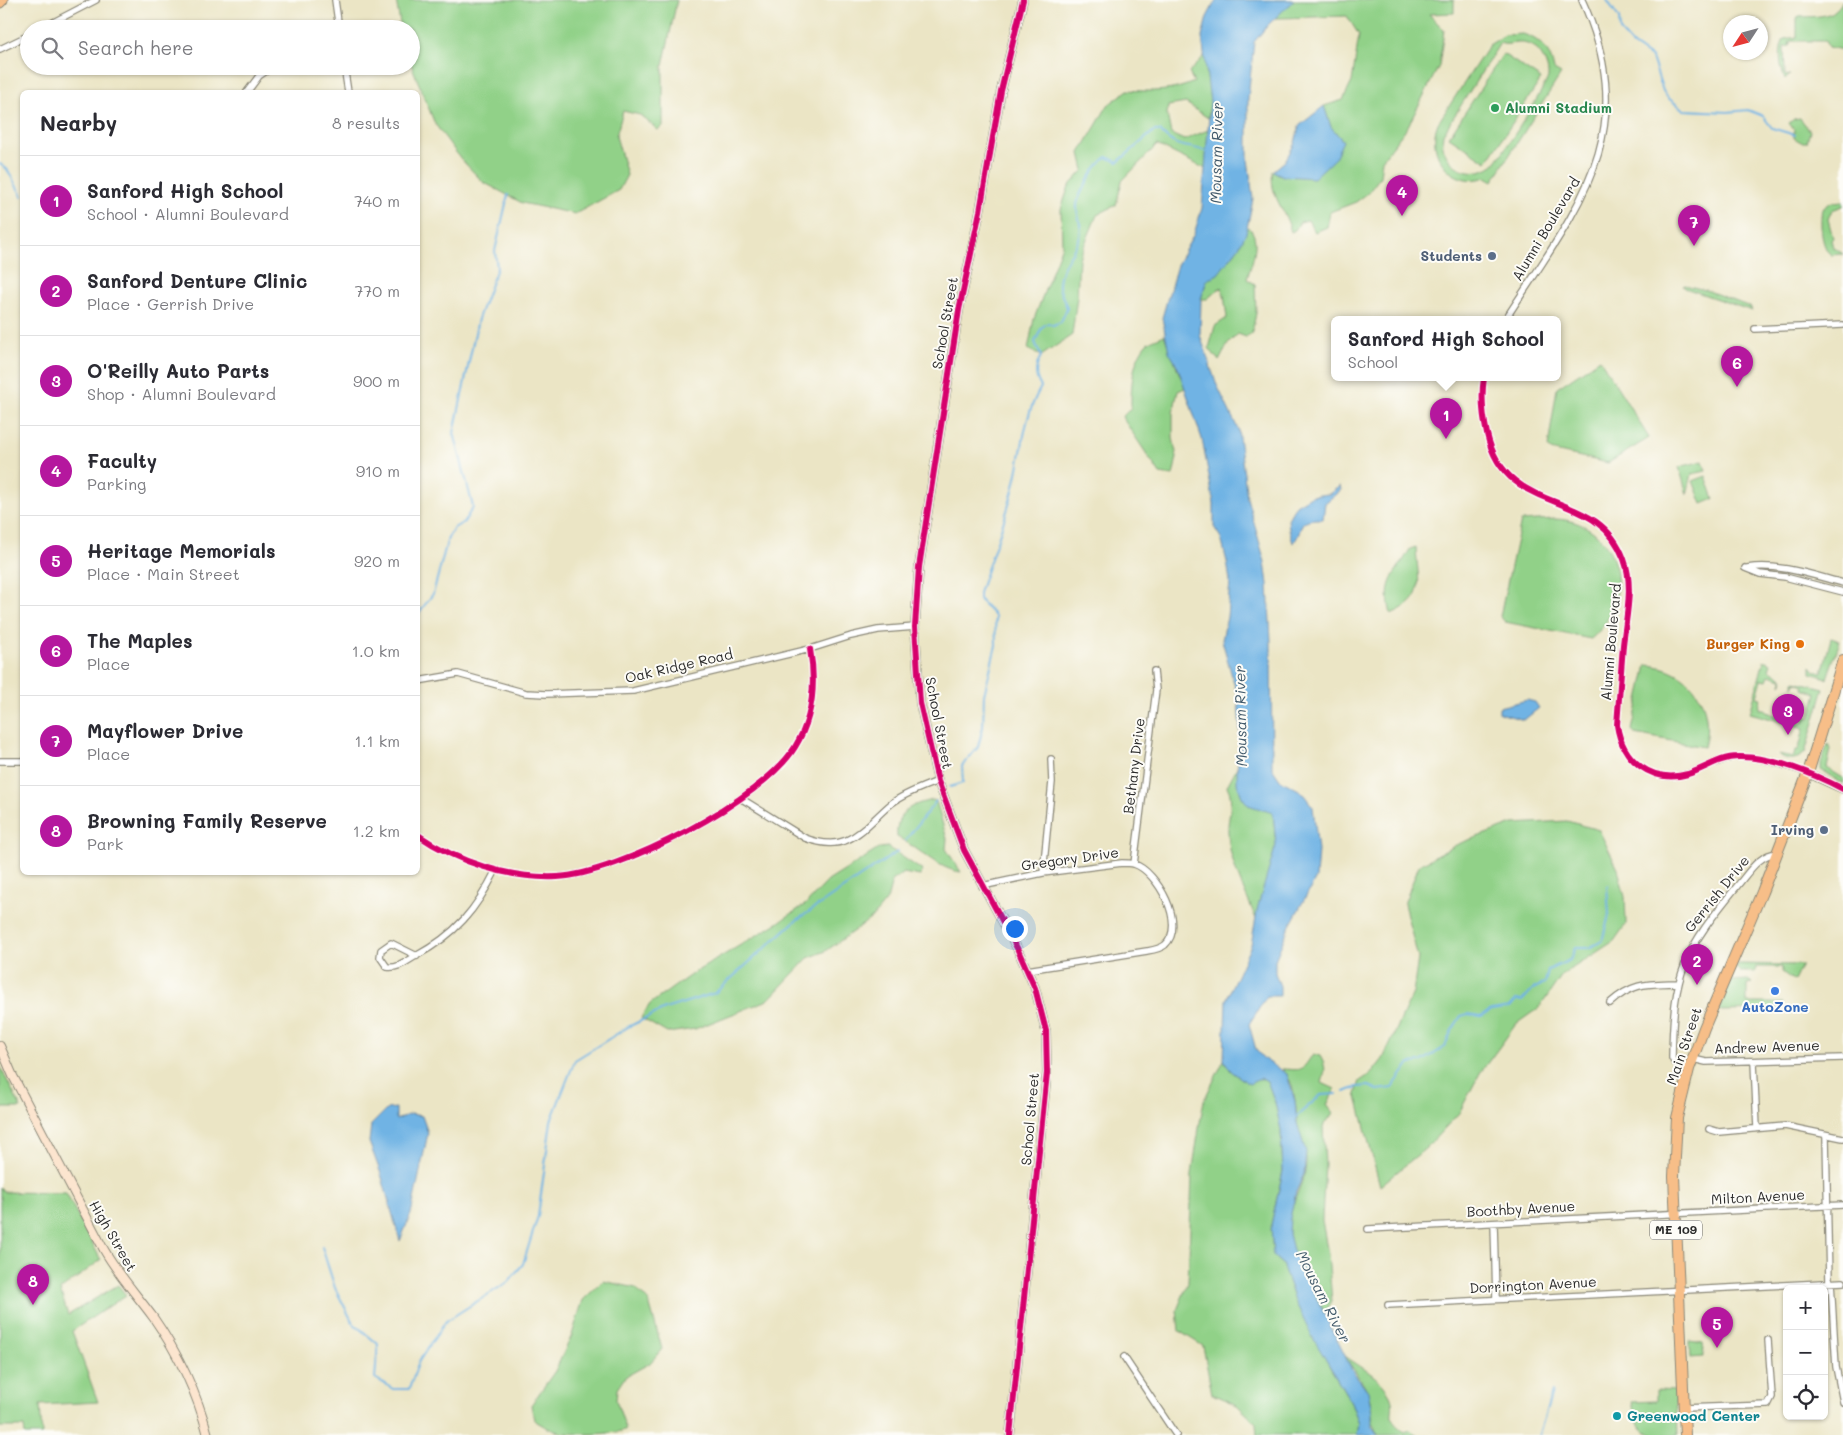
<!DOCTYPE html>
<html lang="en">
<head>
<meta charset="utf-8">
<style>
	body { margin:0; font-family:Mali,sans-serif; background:#f2f2f3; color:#2b2b33 }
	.controls { position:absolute; right:15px; bottom:15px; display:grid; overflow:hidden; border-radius:8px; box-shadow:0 1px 4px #0004 }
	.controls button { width:45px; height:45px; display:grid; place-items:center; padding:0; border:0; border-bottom:1px solid #e1e1e2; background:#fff; color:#2b2b33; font:25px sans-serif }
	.compass { position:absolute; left:1723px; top:15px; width:45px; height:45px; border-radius:50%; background:#fff; box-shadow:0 1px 4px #0004; rotate:234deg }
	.you { position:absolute; left:1014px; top:928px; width:18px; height:18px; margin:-12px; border:4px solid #fff; border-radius:50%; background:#1a73e8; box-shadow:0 0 0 8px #1a73e833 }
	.badge { display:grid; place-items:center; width:32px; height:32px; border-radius:50%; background:#b5179e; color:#fff; font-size:16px; font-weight:700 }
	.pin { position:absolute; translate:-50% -41px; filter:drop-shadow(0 1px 2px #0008) }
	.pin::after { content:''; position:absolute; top:26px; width:18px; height:15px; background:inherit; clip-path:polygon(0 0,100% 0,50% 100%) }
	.popup { position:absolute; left:1331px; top:316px; width:230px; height:65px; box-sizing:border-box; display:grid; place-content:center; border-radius:8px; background:#fff; filter:drop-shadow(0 1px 4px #0005); font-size:16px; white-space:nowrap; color:#7c7c81 }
	.popup b { font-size:19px; color:#2b2b33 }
	.popup::after { content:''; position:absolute; left:50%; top:100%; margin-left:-10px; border:10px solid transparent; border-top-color:#fff }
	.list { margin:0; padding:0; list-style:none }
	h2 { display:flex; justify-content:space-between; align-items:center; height:65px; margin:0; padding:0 20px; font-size:21px }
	h2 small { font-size:16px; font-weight:400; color:#7c7c81 }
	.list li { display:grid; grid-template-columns:32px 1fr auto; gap:15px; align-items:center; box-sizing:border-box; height:90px; padding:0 20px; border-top:1px solid #e1e1e2 }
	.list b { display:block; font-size:19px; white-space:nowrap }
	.list p { margin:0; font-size:16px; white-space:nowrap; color:#7c7c81 }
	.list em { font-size:16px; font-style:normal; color:#7c7c81 }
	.icon { flex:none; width:28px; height:28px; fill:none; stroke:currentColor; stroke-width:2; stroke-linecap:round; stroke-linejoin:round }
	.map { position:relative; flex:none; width:1843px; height:1435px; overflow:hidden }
	.search { position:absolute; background:#fff; box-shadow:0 1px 4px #0004; left:20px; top:20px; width:400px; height:55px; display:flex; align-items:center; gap:12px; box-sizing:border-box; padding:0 18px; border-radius:28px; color:#7c7c81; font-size:19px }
	.panel { position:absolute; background:#fff; box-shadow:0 1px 4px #0004; left:20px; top:90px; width:400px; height:785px; border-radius:8px }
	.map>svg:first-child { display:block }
	.green { fill:#91d188; stroke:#5e7e5a; fill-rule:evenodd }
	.water { fill:#6fb3e4; stroke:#4d6f88 }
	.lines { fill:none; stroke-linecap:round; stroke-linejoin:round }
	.stream { stroke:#6fb3e4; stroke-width:2 }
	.street-casing { stroke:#8b8878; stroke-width:8 }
	.secondary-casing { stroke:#8b8878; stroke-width:10 }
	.primary-casing { stroke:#8b8878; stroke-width:11 }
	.highway-casing { stroke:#8b8878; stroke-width:12 }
	.street { stroke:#fff; stroke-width:5.5 }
	.secondary { stroke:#fce5cf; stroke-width:8 }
	.primary { stroke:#f7be88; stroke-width:9 }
	.highway { stroke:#f7be88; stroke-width:10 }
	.cycleway-casing { stroke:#fdfcf7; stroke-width:9 }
	.cycleway { stroke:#d6006c; stroke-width:6 }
	.leisure-dot { fill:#2e9e5b; stroke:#fdfcf7; stroke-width:2 }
	.service-dot { fill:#5c6f8a; stroke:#fdfcf7; stroke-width:2 }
	.food-dot { fill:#e8710a; stroke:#fdfcf7; stroke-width:2 }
	.shop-dot { fill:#3f7fe0; stroke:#fdfcf7; stroke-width:2 }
	.culture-dot { fill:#0f9aa8; stroke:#fdfcf7; stroke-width:2 }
	.labels { text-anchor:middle; stroke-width:4; stroke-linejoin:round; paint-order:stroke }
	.shield { fill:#fdfcf7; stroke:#6a6a68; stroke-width:1 }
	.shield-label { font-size:12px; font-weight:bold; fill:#2b2b2b }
	.leisure-label { font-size:14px; font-weight:bold; fill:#27864d; stroke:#fdfcf7; text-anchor:start }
	.street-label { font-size:14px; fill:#2b2b2b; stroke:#fdfcf7 }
	.service-label { font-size:14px; font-weight:bold; fill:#4e5e75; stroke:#fdfcf7; text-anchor:end }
	.food-label { font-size:14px; font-weight:bold; fill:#c56008; stroke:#fdfcf7; text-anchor:end }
	.shop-label { font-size:14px; font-weight:bold; fill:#366cbe; stroke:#fdfcf7 }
	.culture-label { font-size:14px; font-weight:bold; fill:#0d838f; stroke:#fdfcf7; text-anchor:start }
	.water-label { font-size:15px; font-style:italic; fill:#435b6c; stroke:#fdfcf7 }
</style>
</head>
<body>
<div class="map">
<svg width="1843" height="1435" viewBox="0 0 1843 1435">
	<rect width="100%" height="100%" fill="#fdfcf7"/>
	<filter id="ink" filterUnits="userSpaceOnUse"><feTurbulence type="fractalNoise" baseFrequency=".02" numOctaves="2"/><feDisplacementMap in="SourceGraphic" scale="10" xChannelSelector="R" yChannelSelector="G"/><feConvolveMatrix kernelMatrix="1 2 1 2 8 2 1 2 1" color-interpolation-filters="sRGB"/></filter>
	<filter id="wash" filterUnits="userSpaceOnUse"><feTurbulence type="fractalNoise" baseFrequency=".0096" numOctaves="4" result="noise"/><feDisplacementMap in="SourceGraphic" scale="20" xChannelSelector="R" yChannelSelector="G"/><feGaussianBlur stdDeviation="1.12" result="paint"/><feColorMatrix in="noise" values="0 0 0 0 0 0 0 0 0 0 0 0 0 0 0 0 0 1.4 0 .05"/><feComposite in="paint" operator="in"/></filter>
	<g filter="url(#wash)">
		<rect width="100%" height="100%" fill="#ebe5c5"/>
		<path class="green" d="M396 0H677L663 66V126L658 130 640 115 623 111 616 136 627 175 619 190 575 214 522 203 483 182 461 159 435 124 411 64V29H401Z
			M1275 0H1454V13L1429 14 1444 30 1439 66 1408 126 1382 160 1380 177 1368 193 1356 202 1330 212 1327 227 1315 232 1308 220 1300 222 1295 230 1291 232C1286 210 1268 194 1273 171L1283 176 1343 141 1331 127 1324 106 1343 100 1352 82 1359 35 1347 16 1247 19Z
			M1843 0V50L1828 47 1825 41H1792L1789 43 1790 46 1784 47 1785 74 1786 76 1790 75 1785 80C1780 67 1778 51 1784 39L1797 37V17C1817 16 1834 19 1843 0Z
			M1523 34C1541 39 1551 52 1554 70L1561 74 1493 181 1486 177C1452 190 1425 153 1438 123L1489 45 1505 35ZM1500 43C1510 48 1523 35 1539 52 1544 58 1549 69 1548 77 1547 85 1500 159 1493 165 1469 182 1438 163 1443 134Z
			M1503 54 1541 79 1487 162 1449 137Z
			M1205 55 1210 102 1208 118 1186 103 1168 106 1167 114 1171 134 1184 140 1208 130 1206 169 1157 145 1122 181 1116 205 1097 215 1079 258 1077 297 1072 335 1041 356 1028 349 1034 319 1062 245 1061 209 1069 186 1084 170 1080 153 1108 105 1128 90C1151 92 1173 92 1194 82L1189 73Z
			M1800 118 1810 131 1807 142H1801L1794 138V130L1789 123 1794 119Z
			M1843 201V206L1832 210 1828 219 1833 238 1831 240 1833 247 1843 254 1831 255C1820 246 1820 220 1822 208L1832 202Z
			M1247 226C1263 238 1251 264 1247 279L1255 284 1256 313 1252 333 1246 337 1238 334 1228 344 1219 361 1209 348 1215 326 1227 318 1224 295 1221 287 1207 299H1201L1207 279C1224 271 1243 245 1247 226Z
			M1685 285 1709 291 1750 307 1752 311 1685 288 1683 286Z
			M1164 335 1185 388 1178 391 1173 413V438L1177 457 1173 476 1160 474 1122 417 1131 408C1131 387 1132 361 1146 344 1150 340 1159 338 1164 335Z
			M1600 359 1649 438 1608 463 1550 450 1548 447 1557 388Z
			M1703 461 1706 471 1692 474 1687 494 1679 467Z
			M1706 476 1714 499 1702 504 1693 481Z
			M1555 519C1620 521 1638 599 1591 639L1505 622 1500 616 1521 521Z
			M1416 547C1417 580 1429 598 1391 614 1382 580 1396 575 1410 549Z
			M1831 638 1840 641 1827 678 1811 673V666L1815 671 1822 673Z
			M1764 660 1771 663 1769 669 1784 679 1781 684 1782 679 1769 675 1767 680 1762 679 1757 697 1761 698 1759 709H1764L1771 714 1803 723 1805 717 1810 718 1817 693 1803 689 1804 685 1796 682 1793 687 1794 682 1796 681 1824 688 1805 753C1797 761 1786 761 1778 754L1793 757 1795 751 1799 749 1804 728 1750 713Z
			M1647 665C1691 668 1715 705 1704 747L1635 734 1632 730Z
			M1828 744 1831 749 1827 768 1843 778V784L1821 770V763Z
			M1237 767C1238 797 1244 806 1273 812L1276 845 1256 919C1245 891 1229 863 1228 832 1227 817 1235 800 1227 786Z
			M933 800 936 801 947 839 946 849 961 872C937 869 918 847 897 837 895 812 911 804 933 800Z
			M1567 821 1599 830 1618 869 1625 897 1626 924 1614 941 1562 975 1540 1007 1516 1024 1503 1042 1480 1073 1459 1113 1426 1148 1380 1186 1356 1093 1360 1081 1372 1073 1383 1059 1413 993 1418 958 1404 904 1419 865 1458 844 1513 824Z
			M888 847 923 871 920 876 903 873 892 881 887 900 873 917 826 951 808 958 768 1000 695 1029 667 1033 641 1018 650 1004 692 974 779 922 806 904 828 881 880 848Z
			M1738 964 1802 965 1794 981 1782 972V967H1756L1755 972H1740L1736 968Z
			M1748 980 1752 983 1747 984V1003H1783V1010L1718 1011 1731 981Z
			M1313 1054 1320 1056C1327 1068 1325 1071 1322 1083L1335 1089 1327 1105 1333 1113 1323 1127 1325 1164 1322 1220 1328 1254 1332 1301 1325 1313C1315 1294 1290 1253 1289 1234 1287 1213 1298 1194 1304 1175 1311 1152 1298 1142 1297 1123 1296 1107 1295 1081 1282 1069 1303 1070 1301 1072 1313 1054Z
			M1224 1060 1231 1071 1267 1080 1275 1102 1281 1130 1283 1171 1271 1225 1273 1256 1282 1264 1296 1303 1331 1369 1351 1402 1359 1423 1357 1435H1257L1256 1423 1237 1405 1212 1394 1203 1346 1179 1331 1177 1310 1188 1283 1192 1174 1199 1128 1204 1100Z
			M0 1066 21 1108H0Z
			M0 1187 4 1192 66 1193 101 1260 60 1290 68 1315 118 1285 126 1295 72 1331 98 1402 40 1405 42 1435H25L24 1427H0Z
			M603 1281 636 1288 649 1302 662 1349 650 1363 625 1377 617 1389 616 1400 626 1429C617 1435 572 1435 559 1432 550 1430 542 1425 534 1420L531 1405 555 1371 572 1335 583 1300Z
			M1689 1341 1703 1343 1704 1357 1690 1358Z
			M1345 1356C1360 1367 1381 1377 1390 1395 1398 1411 1382 1417 1405 1432L1410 1430 1418 1435H1378C1370 1422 1373 1408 1368 1393 1364 1381 1351 1368 1345 1356Z
			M1656 1390 1676 1391 1678 1435C1644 1435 1639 1435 1632 1402L1656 1401Z"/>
		<path class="water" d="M1216 0H1294L1268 25 1254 42 1248 98V159L1253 199 1246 233 1239 247 1218 274 1207 280 1201 299 1200 335 1216 383 1238 429 1247 498 1265 562 1268 584 1271 641 1272 768 1280 780 1301 791 1313 807 1318 850 1316 878 1288 929 1275 960V973L1280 986V996H1267L1249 1024 1256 1050 1264 1059 1287 1074 1295 1101 1297 1123 1306 1152 1304 1174 1296 1192 1290 1218 1289 1234 1293 1250 1352 1370 1368 1391 1372 1413V1426L1378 1435H1357L1359 1423 1351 1402 1313 1338 1296 1303 1282 1264 1273 1256 1271 1225 1283 1171 1281 1130 1275 1102 1267 1081 1262 1078 1249 1084 1231 1071 1224 1060 1226 1000 1251 945 1258 906 1276 845 1273 813 1248 805 1242 797 1237 784V767L1241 748 1238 698 1222 640 1227 617 1230 581 1227 562 1221 538 1214 527V504L1202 439 1177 365 1169 352 1162 318 1177 265 1194 234 1202 208 1210 102 1202 37 1207 17Z
			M1324 106 1331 127 1343 141 1335 158 1314 178 1283 176 1273 171 1285 161 1295 143 1299 126Z
			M1340 486 1341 490 1325 503 1323 519C1293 518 1306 529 1293 543L1289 529 1288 519 1296 505 1311 496 1329 494Z
			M1527 700 1535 702 1539 708 1524 720 1499 713V707Z
			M396 1108V1120L410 1114 422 1116 428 1133 411 1214 400 1241 381 1174 369 1142 371 1125 387 1109Z"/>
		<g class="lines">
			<path class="stream" d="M1607 0 1619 18 1620 31 1633 45 1652 58 1663 91 1668 98 1684 110 1728 112 1748 110 1763 116 1772 128 1795 135
				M0 164 7 169 22 196
				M418 614 433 594 448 538 454 528 464 522 473 507 454 433 478 319 497 268 495 251 508 195
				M950 787 963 783 962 766 978 747 983 727 984 695 996 645 995 616 979 599V593C990 560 1003 527 1012 494 1023 458 1021 421 1041 387 1034 376 1035 367 1041 356L1035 342 1042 327 1048 323 1053 325 1061 322 1067 308C1065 301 1060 293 1059 286 1058 267 1075 253 1080 236 1083 225 1076 215 1077 205 1078 194 1097 163 1107 157L1118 162 1154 131H1160C1178 152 1190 143 1209 153
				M905 841 936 801
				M1345 1092 1357 1087 1369 1086 1378 1090 1392 1088 1410 1063 1421 1062 1445 1047 1451 1032 1461 1016 1468 1014 1481 1016 1492 1010 1510 1007 1516 1000 1522 1001 1533 989 1545 983 1548 970 1570 960 1575 948H1589L1602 941 1609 915 1607 886
				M1297 1116 1321 1095 1337 1094
				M322 1247 335 1288 353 1323 378 1344 375 1378 393 1389H409L419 1361 446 1321 508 1282 523 1264 538 1216 551 1121 575 1060 628 1027 665 1009 715 993 794 922 897 852
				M1539 1435 1552 1392"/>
		</g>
	</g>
	<g filter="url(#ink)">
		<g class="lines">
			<defs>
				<path id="street" d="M335 0 339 29
					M40 29 96 0
					M0 49 29 35
					M344 66 348 92
					M247 92 259 76 274 66
					M1505 320C1575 211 1644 135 1582 0
					M1755 329 1843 325
					M1484 378C1481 396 1483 416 1487 434 1507 520 1597 485 1624 559 1634 586 1626 617 1623 645 1621 672 1619 698 1617 725 1622 760 1651 784 1687 774 1704 769 1720 758 1738 757 1761 756 1786 766 1808 773
					M1745 568 1760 574 1785 577 1843 592
					M1747 568C1779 563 1812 575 1843 583
					M418 681 458 674 526 693 546 694 633 691 810 649 851 636 878 630 915 627
					M0 761H21
					M742 799 805 838C850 855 862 828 892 803 905 793 923 787 938 781
					M418 835C457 862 509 879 557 877 619 874 763 800 795 747 814 716 816 683 810 649
					M1134 864 1156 690 1154 671
					M1043 873 1052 782 1051 759
					M982 886 1043 873 1122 863C1125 863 1130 863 1134 864 1157 871 1187 925 1165 945 1160 949 1153 950 1147 951L1027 970
					M417 956 391 943 381 950 380 957 387 967C398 969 407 961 416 956 456 934 476 910 496 870
					M1610 1003C1633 982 1648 984 1677 983
					M1693 1059 1706 1062 1843 1058
					M1754 1062 1757 1128
					M1689 1069 1674 1062 1672 1058C1673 971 1684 951 1738 885 1749 872 1759 854 1778 853
					M1709 1129 1719 1132 1785 1126 1843 1138
					M1826 1136 1829 1282
					M1494 1223 1496 1299
					M1368 1229 1843 1205
					M1831 1282 1836 1367 1843 1402
					M1388 1305 1843 1282
					M1124 1357 1176 1435
					M1684 1408 1768 1405 1772 1397 1768 1340"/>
				<path id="secondary" d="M1808 773 1843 789
					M0 1046 13 1076 103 1248C117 1273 136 1294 153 1317 178 1353 197 1393 208 1435
					M1010 1435 1047 1073 1046 1031 1035 988 1017 948 964 850 938 781 920 703 915 627 919 567 959 310 980 211 1001 91 1023 0"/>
				<path id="primary" d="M0 3 3 0"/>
				<path id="highway" d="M1685 1435 1674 1176 1677 1118 1689 1069 1704 1028 1762 892 1808 773 1843 660"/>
			</defs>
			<use href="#street" class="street-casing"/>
			<use href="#secondary" class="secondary-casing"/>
			<use href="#primary" class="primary-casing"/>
			<use href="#highway" class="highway-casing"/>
			<use href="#street" class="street"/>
			<use href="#secondary" class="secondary"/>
			<use href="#primary" class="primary"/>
			<use href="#highway" class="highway"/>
			<defs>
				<path id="cycleway" d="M1484 378C1481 396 1483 416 1487 434 1507 520 1597 485 1624 559 1634 586 1626 617 1623 645 1621 672 1619 698 1617 725 1622 760 1651 784 1688 774 1704 769 1720 757 1738 757 1771 756 1814 774 1843 789
					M418 835C457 862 509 879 557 877 619 874 763 800 795 747 814 716 816 683 810 649
					M1010 1435 1047 1073 1046 1031 1035 988 1017 948 964 850 938 781 920 703 915 627 919 567 959 310 980 211 1001 91 1023 0"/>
			</defs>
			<use href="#cycleway" class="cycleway-casing"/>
			<use href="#cycleway" class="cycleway"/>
		</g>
	</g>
	<circle class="leisure-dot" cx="1495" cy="108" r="5"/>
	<g class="service-dot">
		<circle cx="1492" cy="256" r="5"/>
		<circle cx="1824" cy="830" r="5"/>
	</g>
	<circle class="food-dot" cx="1800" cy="644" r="5"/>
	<circle class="shop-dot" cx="1775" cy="991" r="5"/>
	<circle class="culture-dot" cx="1617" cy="1416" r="5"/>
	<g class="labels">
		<rect class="shield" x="1650" y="1220.5" width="52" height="19" rx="4"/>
		<g class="shield-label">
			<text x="1676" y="1234">ME 109</text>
		</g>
		<g class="leisure-label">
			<text x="1505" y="113">Alumni Stadium</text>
		</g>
		<g class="street-label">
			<text transform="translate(1546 229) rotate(-59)" y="5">Alumni Boulevard</text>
			<text transform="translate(945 323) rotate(-80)" y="5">School Street</text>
			<text transform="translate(1611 642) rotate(-85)" y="5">Alumni Boulevard</text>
			<text transform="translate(679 666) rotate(-13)" y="5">Oak Ridge Road</text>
			<text transform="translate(939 723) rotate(79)" y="5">School Street</text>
			<text transform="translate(1134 766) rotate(-83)" y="5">Bethany Drive</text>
			<text transform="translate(1070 859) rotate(-8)" y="5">Gregory Drive</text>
			<text transform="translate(1717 894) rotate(-51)" y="5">Gerrish Drive</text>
			<text transform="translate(1684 1046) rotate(-71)" y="5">Main Street</text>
			<text transform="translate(1767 1047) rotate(-2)" y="5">Andrew Avenue</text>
			<text transform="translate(1030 1119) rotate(-85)" y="5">School Street</text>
			<text transform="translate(1758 1197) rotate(-3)" y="5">Milton Avenue</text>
			<text transform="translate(1521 1209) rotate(-3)" y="5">Boothby Avenue</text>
			<text transform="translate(113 1236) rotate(60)" y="5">High Street</text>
			<text transform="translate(1533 1285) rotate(-3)" y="5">Dorrington Avenue</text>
		</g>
		<g class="service-label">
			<text x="1482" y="261">Students</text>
			<text x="1814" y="835">Irving</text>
		</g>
		<g class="food-label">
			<text x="1790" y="649">Burger King</text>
		</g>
		<g class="shop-label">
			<text x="1775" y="1012">AutoZone</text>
		</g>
		<g class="culture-label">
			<text x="1627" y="1421">Greenwood Center</text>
		</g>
		<g class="water-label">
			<text transform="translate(1217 153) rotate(-89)" y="5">Mousam River</text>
			<text transform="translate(1241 716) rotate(-91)" y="5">Mousam River</text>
			<text transform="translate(1323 1297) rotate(63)" y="5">Mousam River</text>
		</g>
	</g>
</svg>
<div class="controls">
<button>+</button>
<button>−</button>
<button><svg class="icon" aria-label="locate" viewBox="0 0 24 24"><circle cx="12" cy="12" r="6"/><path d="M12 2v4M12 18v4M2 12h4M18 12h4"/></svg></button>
</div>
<svg class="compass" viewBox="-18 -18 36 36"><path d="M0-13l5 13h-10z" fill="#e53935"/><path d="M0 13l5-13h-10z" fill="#7c7c81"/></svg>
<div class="you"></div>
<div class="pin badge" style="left:1446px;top:439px">1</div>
<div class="popup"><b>Sanford High School</b>School</div>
<div class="pin badge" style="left:1697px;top:985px">2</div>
<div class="pin badge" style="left:1788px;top:735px">3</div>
<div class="pin badge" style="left:1402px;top:216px">4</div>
<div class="pin badge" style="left:1717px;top:1348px">5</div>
<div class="pin badge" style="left:1737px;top:387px">6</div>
<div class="pin badge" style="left:1694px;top:246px">7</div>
<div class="pin badge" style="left:33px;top:1305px">8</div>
<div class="search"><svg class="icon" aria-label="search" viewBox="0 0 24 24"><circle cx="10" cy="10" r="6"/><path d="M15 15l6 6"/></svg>Search here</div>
<section class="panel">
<h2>Nearby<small>8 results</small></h2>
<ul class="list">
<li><span class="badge">1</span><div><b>Sanford High School</b><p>School · Alumni Boulevard</p></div><em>740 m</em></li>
<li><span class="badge">2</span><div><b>Sanford Denture Clinic</b><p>Place · Gerrish Drive</p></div><em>770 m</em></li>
<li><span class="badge">3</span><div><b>O'Reilly Auto Parts</b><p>Shop · Alumni Boulevard</p></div><em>900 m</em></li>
<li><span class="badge">4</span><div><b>Faculty</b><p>Parking</p></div><em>910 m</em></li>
<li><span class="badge">5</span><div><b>Heritage Memorials</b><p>Place · Main Street</p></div><em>920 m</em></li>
<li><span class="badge">6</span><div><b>The Maples</b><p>Place</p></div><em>1.0 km</em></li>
<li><span class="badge">7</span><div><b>Mayflower Drive</b><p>Place</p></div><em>1.1 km</em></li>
<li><span class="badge">8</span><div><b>Browning Family Reserve</b><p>Park</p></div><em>1.2 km</em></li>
</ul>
</section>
</div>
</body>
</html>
